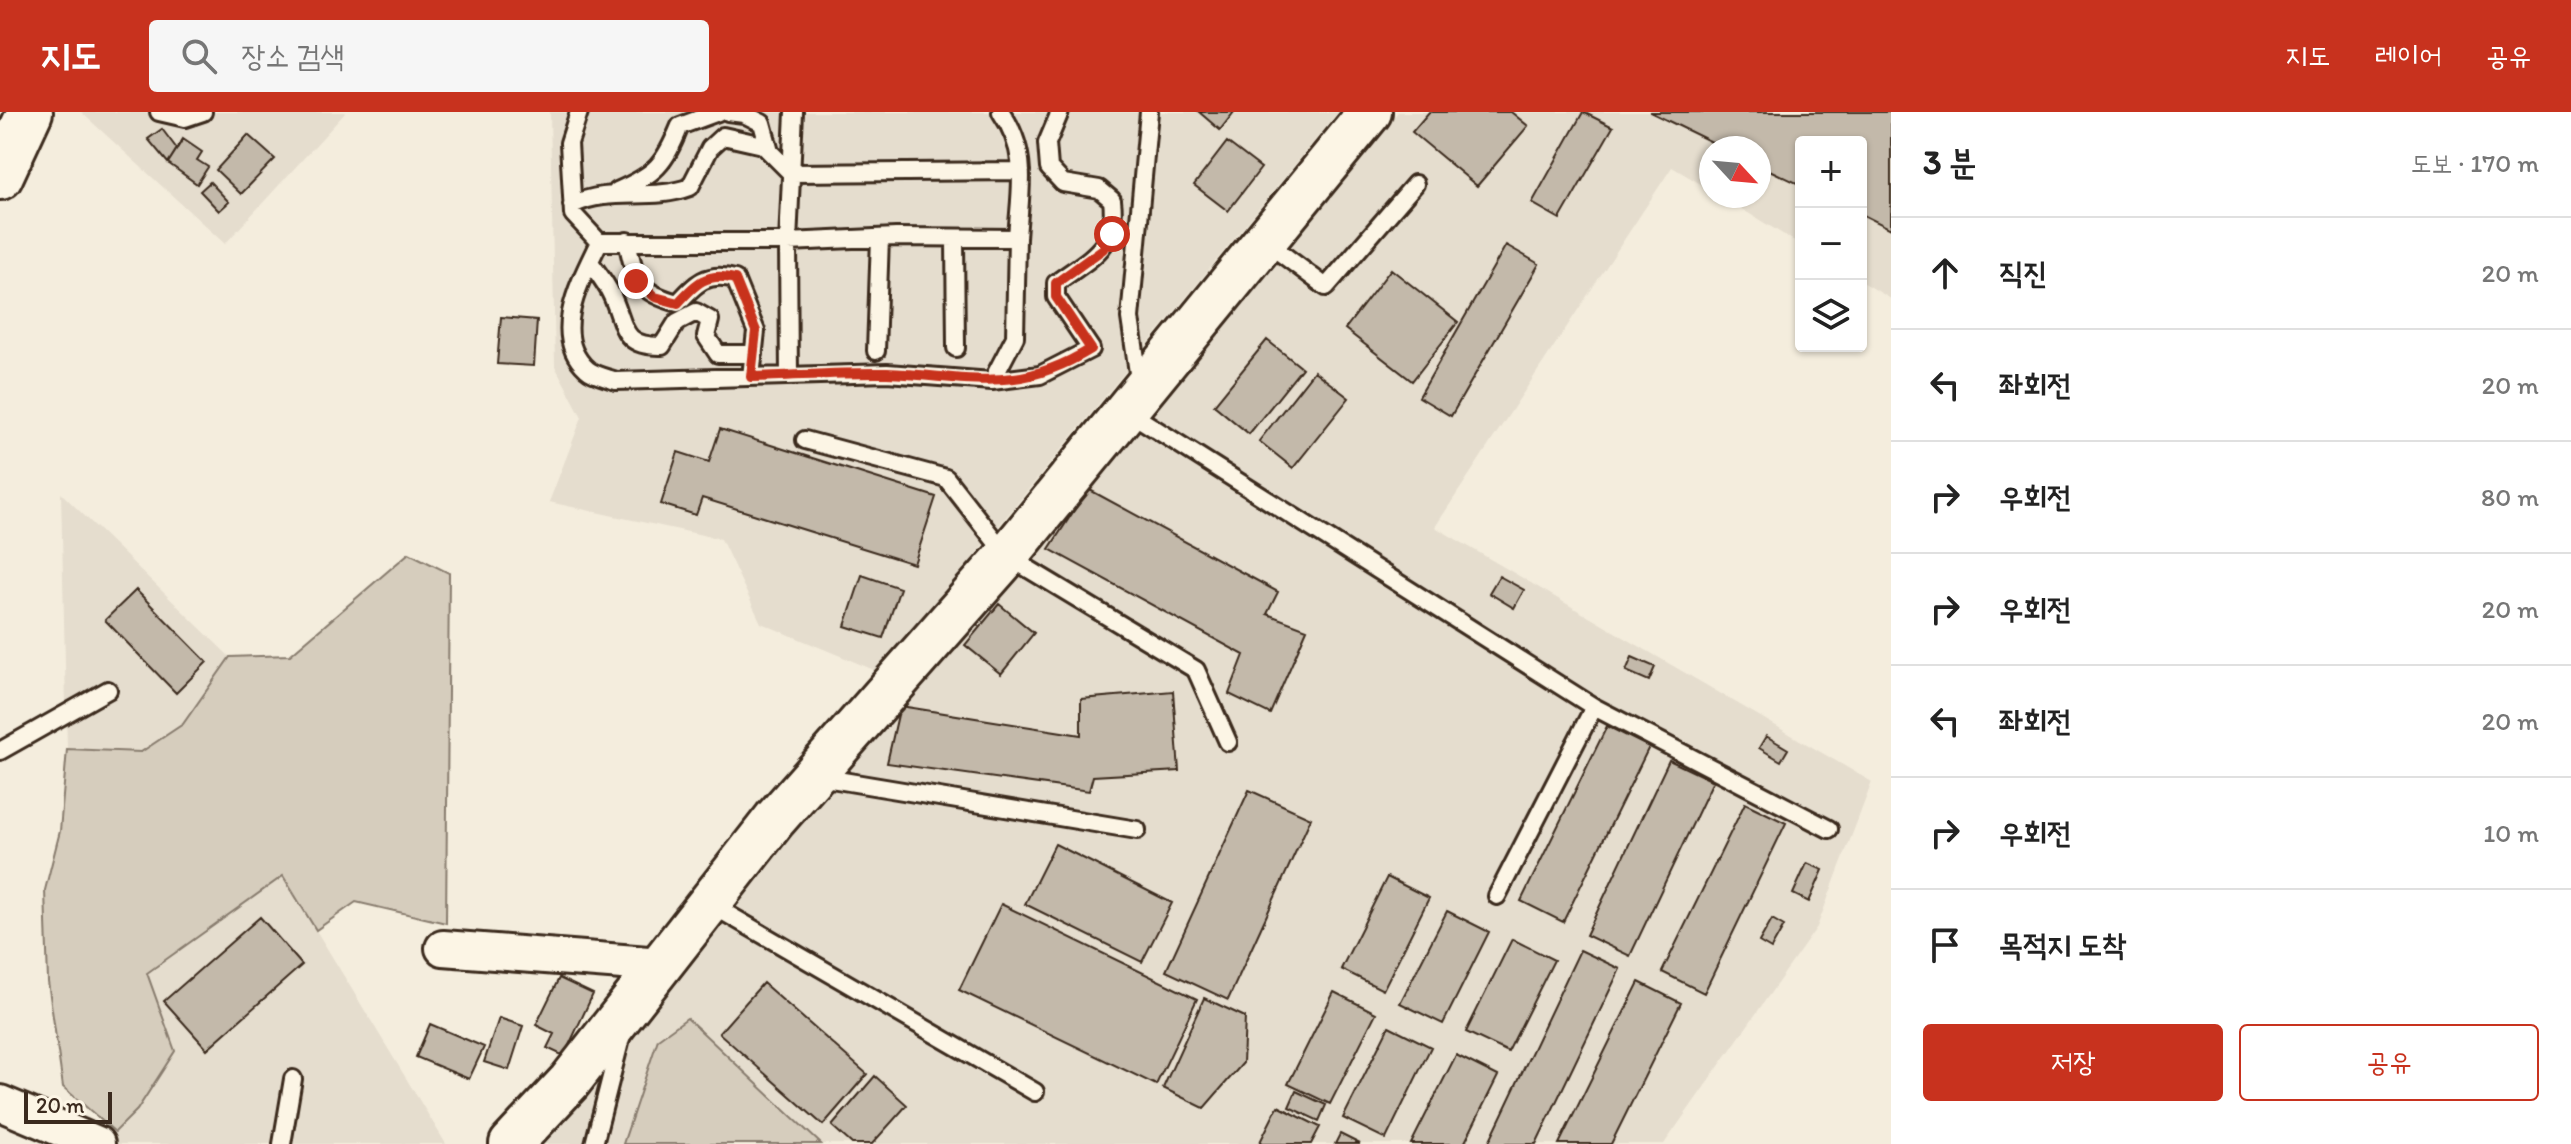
<!DOCTYPE html>
<html lang="ko">
<head>
<meta charset="utf-8">
<style>
	body { margin:0; font-family:Itim,"Poor Story",sans-serif; background:#f6f6f6; color:#222 }
	.controls { position:absolute; right:24px; top:24px; display:grid; overflow:hidden; border-radius:8px; box-shadow:0 2px 6px #0004 }
	.controls button { width:72px; height:72px; display:grid; place-items:center; padding:0; border:0; border-bottom:2px solid #e0e0e0; background:#fff; color:#222; font:40px sans-serif }
	.compass { position:absolute; left:1699px; top:24px; width:72px; height:72px; border-radius:50%; background:#fff; box-shadow:0 2px 6px #0004; rotate:116deg }
	.scale { position:absolute; left:24px; bottom:20px; width:88px; box-sizing:border-box; padding-left:8px; border:4px solid #3b2a1e; border-top:0; font-size:22px; line-height:28px; white-space:nowrap; color:#3b2a1e; -webkit-text-stroke:6px #fcf5e5; paint-order:stroke }
	.stop { position:absolute; width:24px; height:24px; margin:-18px; border:6px solid #c8321e; border-radius:50%; background:#fff }
	.stop.end { background:#c8321e; border-color:#fff; box-shadow:0 2px 8px #0008 }
	.list { margin:0; padding:0; list-style:none }
	h2 { display:flex; justify-content:space-between; align-items:center; height:104px; margin:0; padding:0 32px; font-size:34px }
	h2 small { font-size:26px; font-weight:400; color:#767676 }
	.list li { display:grid; grid-template-columns:52px 1fr auto; gap:24px; align-items:center; box-sizing:border-box; height:112px; padding:0 32px; border-top:2px solid #e0e0e0 }
	.list b { display:block; font-size:30px; white-space:nowrap }
	.list em { font-size:26px; font-style:normal; color:#767676 }
	.actions { display:flex; gap:16px; padding:24px 32px }
	.actions a { flex:1; padding:18px 0; border:2px solid #c8321e; border-radius:8px; text-align:center; font-size:28px; color:#c8321e }
	.actions .main { background:#c8321e; color:#fff }
	.icon { flex:none; width:44px; height:44px; fill:none; stroke:currentColor; stroke-width:2; stroke-linecap:round; stroke-linejoin:round }
	.map { position:relative; flex:none; width:1891px; height:1032px; overflow:hidden }
	header { display:flex; align-items:center; gap:48px; box-sizing:border-box; height:112px; padding:0 40px; background:#c8321e; color:#fff }
	header strong { font-size:38px }
	nav { display:flex; gap:44px; margin-inline-start:auto; font-size:28px }
	.search { width:560px; height:72px; background:#f6f6f6; display:flex; align-items:center; gap:20px; box-sizing:border-box; padding:0 28px; border-radius:8px; color:#767676; font-size:30px }
	main { display:flex }
	aside { flex:1; background:#fff }
	.map>svg:first-child { display:block }
	.built { fill:#e5ddce }
	.green { fill:#d6cdbd; stroke:#887c6e; stroke-width:2 }
	.building { fill:#c3b9aa; stroke:#3b2a1e; stroke-width:2 }
	.lines { fill:none; stroke-linecap:round; stroke-linejoin:round }
	.service-casing { stroke:#3b2a1e; stroke-width:22 }
	.minor-casing { stroke:#3b2a1e; stroke-width:40 }
	.tertiary-casing { stroke:#3b2a1e; stroke-width:48 }
	.primary-casing { stroke:#3b2a1e; stroke-width:50 }
	.service { stroke:#fcf5e5; stroke-width:16 }
	.minor { stroke:#fcf5e5; stroke-width:34 }
	.tertiary { stroke:#fcf5e5; stroke-width:42 }
	.primary { stroke:#fcf5e5; stroke-width:44 }
	.route { stroke:#c8321e; stroke-width:10 }
</style>
</head>
<body>
<header>
<strong>지도</strong>
<div class="search"><svg class="icon" aria-label="search" viewBox="0 0 24 24"><circle cx="10" cy="10" r="6"/><path d="M15 15l6 6"/></svg>장소 검색</div>
<nav><a>지도</a><a>레이어</a><a>공유</a></nav>
</header>
<main>
<div class="map">
<svg width="1891" height="1032" viewBox="0 0 1891 1032">
	<rect width="100%" height="100%" fill="#f4eddd"/>
	<filter id="ink" filterUnits="userSpaceOnUse"><feTurbulence type="fractalNoise" baseFrequency=".0125" numOctaves="2"/><feDisplacementMap in="SourceGraphic" scale="16" xChannelSelector="R" yChannelSelector="G"/><feConvolveMatrix kernelMatrix="1 2 1 2 8 2 1 2 1" color-interpolation-filters="sRGB"/></filter>
	<g filter="url(#ink)">
		<path class="built" d="M81 0H346L225 132Z
			M550 0H1338L879 560 761 511 721 427 549 390 582 305 555 254Z
			M1398 0H1891V187L1861 169V30H1801V133L1720 84H1759V36H1711V78L1672 55 1435 415 1872 670 1817 815 1664 1032H821L687 906 658 927 623 1032H522L1155 294Z
			M61 381 230 545 183 613 141 640 67 637Z
			M283 764 446 1032H92L115 1020 175 940 147 861Z"/>
		<path class="green" d="M409 441 449 461 446 811 356 790 316 818 283 764 147 861 175 939 137 998 115 1020 63 975 48 870 45 778 60 719 67 637 141 640 183 612 230 545 290 543Z
			M687 906 821 1032H623L658 927Z"/>
		<path class="building" d="M1199 0H1234L1220 18Z
			M1429 0H1511L1528 14 1477 74 1412 20Z
			M1583 0 1613 15 1560 107 1532 91Z
			M1650 0H1891V117L1861 102V30H1801V73L1759 53V36H1724Z
			M162 17 177 37 168 51 148 27Z
			M248 23 275 47 241 82 216 58Z
			M183 27 202 40 197 48 208 55 197 72 168 51Z
			M1227 30 1261 56 1228 99 1194 73Z
			M210 70 229 90 219 99 200 79Z
			M1506 133 1539 152 1451 304 1419 285Z
			M1391 157 1458 210 1412 269 1345 217Z
			M501 205 537 208 534 254 497 252Z
			M1267 228 1302 256 1249 322 1214 293Z
			M1314 259 1349 286 1293 356 1259 329Z
			M720 317 936 385 914 452 702 386 696 403 661 392 678 340 709 350Z
			M1088 377 1278 480 1267 502 1307 517 1270 602 1229 582 1244 543 1049 437Z
			M862 463 900 476 883 526 845 514Z
			M1499 464 1524 478 1514 496 1489 481Z
			M136 478 207 550 176 581 105 508Z
			M999 492 1034 521 1001 562 965 533Z
			M1632 545 1655 555 1649 569 1626 559Z
			M1173 579 1179 659 1093 664 1089 679 887 651 900 594 1081 623V587Z
			M1607 614 1649 635 1563 810 1521 789Z
			M1766 624 1788 637 1781 649 1759 636Z
			M1669 648 1713 669 1630 844 1586 823Z
			M1249 678 1311 706 1228 888 1166 859Z
			M1745 691 1786 711 1704 881 1662 860Z
			M1055 732 1172 791 1142 850 1025 792Z
			M1807 751 1823 758 1809 790 1793 782Z
			M1387 765 1429 786 1383 878 1341 857Z
			M1001 792 1197 887 1156 973 959 878Z
			M1447 799 1489 820 1443 912 1400 891Z
			M260 805 302 853 207 937 164 889Z
			M1772 807 1784 814 1771 837 1759 830Z
			M1512 827 1554 848 1508 940 1466 920Z
			M1580 838 1620 857 1536 1032H1488Z
			M559 866 593 882 564 944 547 936 554 922 536 913Z
			M1639 870 1681 891 1611 1032H1559Z
			M763 871 867 962 823 1013 719 921Z
			M1334 880 1376 901 1330 992 1288 972Z
			M1204 886 1245 905 1243 951 1204 996 1163 976Z
			M499 906 523 914 509 958 484 950Z
			M430 912 484 935 469 967 416 945Z
			M1389 914 1431 935 1386 1027 1343 1006Z
			M1456 943 1498 964 1464 1032H1411Z
			M875 964 907 993 872 1032H852L832 1014Z
			M1296 979 1326 993 1319 1009 1289 995Z
			M1278 994 1320 1015 1311 1032H1259Z
			M1340 1022 1360 1032H1335Z"/>
		<g class="lines">
			<defs>
				<path id="service" d="M159 0 185 6 203 0
					M579 0 569 31 573 102 599 130
					M728 0 744 2 762 11 770 40
					M1001 0C1030 42 1020 77 1017 126
					M617 79C656 62 664 53 680 14L718 0
					M572 93C611 74 650 90 690 75L710 36 723 24 763 33 791 61 1021 59
					M896 125 1017 126 1015 225 992 269 887 261 616 269C608 266 593 263 587 257 549 223 582 166 599 130H788Z
					M955 126 956 236
					M627 129C636 167 636 180 678 191 695 172 707 159 735 167L756 219 751 265
					M1266 130 1326 175 1415 72
					M590 150C597 160 606 171 611 182 626 212 619 235 662 234L677 210 696 200 710 208 706 224 718 242H754
					M876 239 880 126
					M789 264 788 130 794 0
					M992 269 1040 263 1091 237 1056 185V171C1091 145 1118 136 1112 88L1099 77 1063 71 1049 56 1047 31 1060 0
					M1140 274 1130 206 1149 0
					M1127 299 1594 595 1829 717
					M805 328 946 366 1007 444 1196 558 1228 630
					M0 639 108 578
					M819 665 1137 718
					M1497 784 1594 595
					M710 792 1035 980
					M282 1032 293 967
					M594 1032 621 926"/>
				<path id="minor" d="M443 836 661 853
					M0 991 97 1032"/>
				<path id="tertiary" d="M511 1032 570 969 775 707 1007 444 1370 0"/>
				<path id="primary" d="M0 65 30 0"/>
			</defs>
			<use href="#service" class="service-casing"/>
			<use href="#minor" class="minor-casing"/>
			<use href="#tertiary" class="tertiary-casing"/>
			<use href="#primary" class="primary-casing"/>
			<use href="#service" class="service"/>
			<use href="#minor" class="minor"/>
			<use href="#tertiary" class="tertiary"/>
			<use href="#primary" class="primary"/>
		</g>
	</g>
	<g class="lines" filter="url(#ink)">
		<path class="route" d="M636 169 655 185 678 191C695 172 707 159 735 167L756 219 751 265C796 264 842 260 887 261 969 264 1015 284 1091 237L1056 185V171L1103 137 1112 122"/>
	</g>
</svg>
<div class="controls">
<button>+</button>
<button>−</button>
<button><svg class="icon" aria-label="layers" viewBox="0 0 24 24"><path d="M12 4l9 5-9 5-9-5zM3 14l9 5 9-5"/></svg></button>
</div>
<svg class="compass" viewBox="-18 -18 36 36"><path d="M0-13l5 13h-10z" fill="#e53935"/><path d="M0 13l5-13h-10z" fill="#767676"/></svg>
<div class="scale">20 m</div>
<div class="stop" style="left:1112px;top:122px"></div>
<div class="stop end" style="left:636px;top:169px"></div>
</div>
<aside>
<h2>3 분<small>도보 · 170 m</small></h2>
<ul class="list">
<li><svg class="icon" aria-label="ahead" viewBox="0 0 24 24"><path d="M12 20V5M6 11l6-6 6 6"/></svg><div><b>직진</b></div><em>20 m</em></li>
<li><svg class="icon" aria-label="left" viewBox="0 0 24 24"><path d="M17 20v-9H6M10 6l-5 5 5 5"/></svg><div><b>좌회전</b></div><em>20 m</em></li>
<li><svg class="icon" aria-label="right" viewBox="0 0 24 24"><path d="M7 20v-9h11M14 6l5 5-5 5"/></svg><div><b>우회전</b></div><em>80 m</em></li>
<li><svg class="icon" aria-label="right" viewBox="0 0 24 24"><path d="M7 20v-9h11M14 6l5 5-5 5"/></svg><div><b>우회전</b></div><em>20 m</em></li>
<li><svg class="icon" aria-label="left" viewBox="0 0 24 24"><path d="M17 20v-9H6M10 6l-5 5 5 5"/></svg><div><b>좌회전</b></div><em>20 m</em></li>
<li><svg class="icon" aria-label="right" viewBox="0 0 24 24"><path d="M7 20v-9h11M14 6l5 5-5 5"/></svg><div><b>우회전</b></div><em>10 m</em></li>
<li><svg class="icon" aria-label="arrive" viewBox="0 0 24 24"><path d="M6 21V4h12l-3 4 3 4H6"/></svg><div><b>목적지 도착</b></div></li>
</ul>
<div class="actions"><a class="main">저장</a><a>공유</a></div>
</aside>
</main>
</body>
</html>
